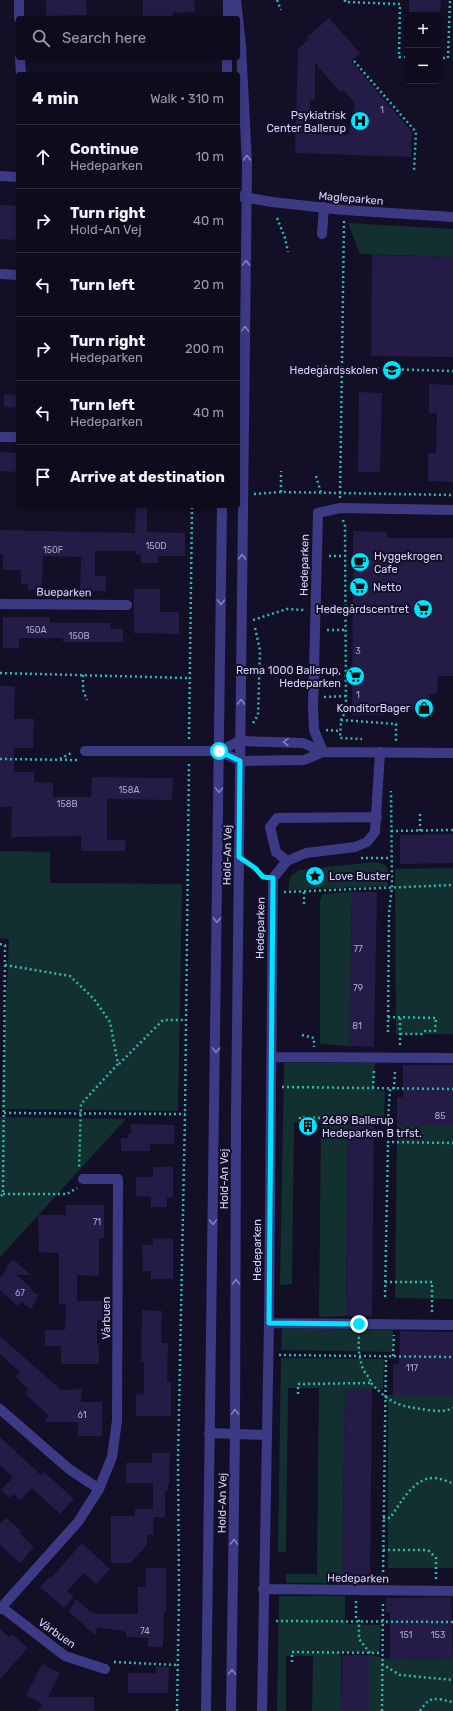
<!DOCTYPE html>
<html lang="en">
<head>
<meta charset="utf-8">
<style>
	body { margin:0; font-family:Rubik,sans-serif; background:#171425; color:#f1f3f6 }
	.controls { position:absolute; right:12px; top:12px; display:grid; overflow:hidden; border-radius:4px; box-shadow:0 2px 6px #0003 }
	.controls button { width:36px; height:36px; display:grid; place-items:center; padding:0; border:0; border-bottom:1px solid #2e2b3b; background:#0e0b1c; color:#f1f3f6; font:20px sans-serif }
	.stop { position:absolute; width:12px; height:12px; margin:-9px; border:3px solid #00e5ff; border-radius:50%; background:#fff }
	.stop.end { background:#00e5ff; border-color:#fff; box-shadow:0 1px 4px #0008 }
	.list { margin:0; padding:0; list-style:none }
	h2 { display:flex; justify-content:space-between; align-items:center; height:52px; margin:0; padding:0 16px; font-size:17px }
	h2 small { font-size:13px; font-weight:400; color:#9b9ba3 }
	.list li { display:grid; grid-template-columns:26px 1fr auto; gap:12px; align-items:center; box-sizing:border-box; height:64px; padding:0 16px; border-top:1px solid #2e2b3b }
	.list b { display:block; font-size:15px; white-space:nowrap }
	.list p { margin:0; font-size:13px; white-space:nowrap; color:#9b9ba3 }
	.list em { font-size:13px; font-style:normal; color:#9b9ba3 }
	.icon { flex:none; width:22px; height:22px; fill:none; stroke:currentColor; stroke-width:2; stroke-linecap:round; stroke-linejoin:round }
	.map { position:relative; flex:none; width:453px; height:1711px; overflow:hidden }
	.search { position:absolute; background:#0e0b1c; box-shadow:0 2px 6px #0003; left:16px; top:16px; width:224px; height:44px; display:flex; align-items:center; gap:10px; box-sizing:border-box; padding:0 14px; border-radius:4px; color:#9b9ba3; font-size:15px }
	.panel { position:absolute; background:#0e0b1c; box-shadow:0 2px 6px #0003; left:16px; top:72px; width:224px; height:436px; border-radius:4px }
	.map>svg:first-child { display:block }
	.green { fill:#12302f }
	.building { fill:#241b47; fill-rule:evenodd }
	.lines { fill:none; stroke-linecap:round; stroke-linejoin:round }
	.path { stroke:#2fb8b0; stroke-width:2.5; stroke-dasharray:2 3; stroke-linecap:butt }
	.minor { stroke:#3d3a85; stroke-width:10 }
	.oneway { stroke:#837fbc }
	.route { stroke:#00e5ff; stroke-width:5 }
	.labels { text-anchor:middle; stroke-width:4; stroke-linejoin:round; paint-order:stroke }
	.number-label { font-size:9px; fill:#aca6d1 }
	.poi-label { font-size:11px; fill:#d9d4ff; stroke:#130f26; text-anchor:end }
	.street-label { font-size:11px; fill:#d9d4ff; stroke:#130f26 }
</style>
</head>
<body>
<div class="map">
<svg width="453" height="1711" viewBox="0 0 453 1711">
	<rect width="100%" height="100%" fill="#130f26"/>
	<path class="green" d="M348 223 453 229V257L360 254Z
		M0 851 50 852V883L182 884 178 1111 1 1109 9 939 0 938Z
		M374 862 384 864 388 869V886L288 890 290 877 299 870Z
		M453 868V1034H396L395 869Z
		M352 892 349 1046 320 1044V901L322 894Z
		M284 1063H375L374 1090 385 1091 384 1117 346 1118 348 1124 346 1316 319 1317 321 1122H294L292 1284 280 1285Z
		M0 1117 126 1119 0 1257Z
		M397 1126H453V1299L395 1298Z
		M282 1328 393 1330V1352L281 1350Z
		M281 1358 384 1359 383 1389H345L342 1583H286V1574H317L319 1388H288L286 1552H278Z
		M388 1395H453V1568H388Z
		M279 1596H345V1624L381 1625 379 1653 341 1652V1711H312L313 1656H286V1711H277Z
		M369 1655 390 1659 453 1660V1711H369Z"/>
	<path class="building" d="M46 0H86L87 15 46 16Z
		M143 0H194L195 12 173 13V16L143 17Z
		M409 0H441L440 15H409Z
		M329 18 360 53 351 61 412 132 411 157 295 153 298 49 308 40 307 37ZM315 63 340 92 343 90 355 104 348 135 309 134 310 100H315Z
		M0 205 18 206V240L0 239Z
		M372 255 453 257V357L371 356Z
		M429 384 453 385V482L428 481V453H436L437 413H429Z
		M359 392 382 393 380 472H358Z
		M4 394 18 395V408L4 407Z
		M0 452 18 453V472L0 471Z
		M136 506H147V532L185 533V556H158V563H141V555H136V551H95V576H106V591H80L81 557 43 556 42 590H28V584H21V570H3V554H0V530L135 533Z
		M353 531 387 532V538H453V676H438L437 694H429V710L385 709V715H352Z
		M134 589H160V612H179V634L134 633Z
		M3 617H50V623H110V629H123V642H63V638H19V648H3Z
		M0 686H15L14 719H34L33 748H14V772H34V782L53 783V797H91L92 777 173 778 172 800 107 799V840H126L125 851H81V836L11 837 12 807H0Z
		M453 834V863L400 864V835Z
		M352 892H377L374 1047 349 1046Z
		M403 1065H453V1126H397V1097H403Z
		M131 1124 175 1125 174 1144H150V1151H121V1138H128V1134H131Z
		M348 1124H374L372 1316H346Z
		M153 1167H173V1197H167V1207H151V1197L136 1196V1177H153Z
		M66 1205H104V1238H99V1276L77 1275V1301H103V1320H97V1345H99V1364H61V1346H45V1330H65L66 1304H59V1253L39 1252 38 1215H66Z
		M153 1238 173 1239V1279H151V1271H143L142 1245H153Z
		M13 1259 31 1275H17L32 1289 31 1291 39 1295 31 1309 21 1302 17 1306 0 1290V1277L7 1269 5 1268Z
		M142 1310 162 1311 161 1343H168L167 1381 171 1382V1416H136V1394L144 1395V1362H141Z
		M400 1331 453 1332V1395H393V1364H399Z
		M0 1336 61 1390 82 1389 81 1402H102V1436H78V1422H44L49 1416 25 1394 29 1390 16 1377 20 1372 0 1354Z
		M345 1389H372L370 1584 342 1583Z
		M0 1437 41 1475 44 1472 74 1499 60 1514 32 1488 20 1500 13 1494 10 1498 1 1490 13 1477 0 1465Z
		M152 1453H170L169 1484H168V1491H165V1517H154L153 1535H147V1545L130 1563H111V1516H135V1509H153V1483H126V1463H152Z
		M6 1518 21 1531 20 1534 34 1547 20 1563 0 1545V1524Z
		M82 1543 110 1569 96 1584 84 1573 67 1591 74 1597 64 1608 40 1587 50 1576 52 1577Z
		M146 1568H166V1611H164L163 1647H148V1638L126 1637V1632L97 1627 96 1636 69 1612 76 1599 91 1612 99 1614H138V1587H146Z
		M451 1597 453 1660 390 1659V1612L386 1613V1598Z
		M0 1629 9 1637 12 1634 28 1648 0 1679Z
		M342 1655H369V1711H341Z
		M42 1664 60 1673 48 1697H94V1711H38L42 1704 26 1695Z
		M156 1667H169L168 1693H128V1673H156Z"/>
	<g class="lines">
		<path class="path" d="M277 0 281 10
			M345 0V2L400 4 399 57H408
			M438 58H448L450 0
			M354 61 416 132 414 171
			M277 218 285 238 288 252
			M317 367 453 371
			M316 476 321 493
			M281 492V471
			M254 494 281 492 453 495
			M340 498 344 221
			M343 520 345 526 346 710 341 720 340 738 362 739
			M329 556H345
			M327 610H345
			M253 620 287 609 304 610
			M327 630H345
			M0 673 189 678
			M83 675V690L87 700
			M324 697 345 696
			M341 720 396 724V741
			M253 723 258 715 260 650 255 628
			M326 730 340 731
			M189 739 192 506
			M0 759 77 760
			M60 759 73 752
			M391 831 453 830
			M420 831V811
			M361 858H391
			M251 865 261 875
			M284 892 453 885
			M304 904V891
			M0 944 5 945 3 1194 0 1197
			M5 965 70 976 94 999 110 1022 118 1064 81 1104 79 1168
			M388 1017 436 1018 435 1031H425L422 1034H400
			M400 1018V1047
			M388 1032 389 913 392 887 391 791
			M302 1035 314 1038V1047
			M119 1064 163 1020H186
			M282 1087 453 1089
			M373 1088 374 1069
			M394 1089 395 1069
			M4 1113 185 1114
			M388 1121V1142L453 1143
			M300 1129V1117L388 1121 390 1089
			M3 1194H67L77 1188
			M385 1282H432V1313
			M385 1297 388 1142
			M279 1355 453 1357
			M393 1356 394 1335
			M371 1383C392 1405 399 1406 428 1410 438 1411 444 1412 453 1408
			M298 1394V1384L371 1383C370 1377 365 1374 363 1369 359 1358 358 1347 359 1336
			M383 1518H390C400 1504 414 1477 434 1478 441 1478 447 1482 453 1483
			M383 1550H424L429 1551 436 1558V1580
			M383 1577 386 1356
			M356 1601V1618L359 1621V1639L370 1653
			M276 1621 453 1622
			M114 1662 177 1665
			M292 1662V1652L382 1653
			M382 1664 400 1675 453 1680
			M177 1711 179 1595 178 1459 185 1114 189 762
			M382 1711 383 1602
			M420 1711C431 1694 435 1699 453 1702"/>
		<path class="minor" d="M19 0V18
			M228 18V0
			M20 58 21 74
			M227 74V58
			M0 176 18 177
			M238 196 272 202 344 210 453 217
			M322 234 324 207
			M0 274 18 275
			M0 437H18
			M0 604 127 605
			M85 751H219L240 761 304 760 323 752 453 753
			M219 751 240 741 303 743 323 752
			M323 752 314 730 313 709 318 513 340 508 453 510
			M287 861 276 852 270 827 277 818 377 817
			M271 1057 453 1058
			M269 1323 453 1325
			M0 1409 69 1469 99 1489
			M209 1433 266 1435
			M263 1589 453 1591
			M0 1606 65 1656 105 1669
			M0 1609 78 1522 99 1489 112 1457 117 1421 118 1179H83
			M206 1711 222 506
			M231 1711 235 1434 236 1115 247 164 241 46 236 0
			M262 1711 269 1323 273 878 287 861 306 853 355 847 367 842 375 832 380 752"/>
	</g>
	<defs><path id="oneway-chevron" d="M-2-3.5L2.5 0L-2 3.5" fill="none" stroke-width="1.6" stroke-linecap="round" stroke-linejoin="round"/></defs>
	<g class="oneway">
		<use href="#oneway-chevron" transform="translate(247 158) rotate(-91)"/>
		<use href="#oneway-chevron" transform="translate(246 263) rotate(-89)"/>
		<use href="#oneway-chevron" transform="translate(245 329) rotate(-89)"/>
		<use href="#oneway-chevron" transform="translate(242 557) rotate(-89)"/>
		<use href="#oneway-chevron" transform="translate(221 602) rotate(91)"/>
		<use href="#oneway-chevron" transform="translate(241 702) rotate(-89)"/>
		<use href="#oneway-chevron" transform="translate(286 742) rotate(-178)"/>
		<use href="#oneway-chevron" transform="translate(219 790) rotate(90)"/>
		<use href="#oneway-chevron" transform="translate(217 920) rotate(91)"/>
		<use href="#oneway-chevron" transform="translate(216 1050) rotate(91)"/>
		<use href="#oneway-chevron" transform="translate(213 1222) rotate(91)"/>
		<use href="#oneway-chevron" transform="translate(236 1282) rotate(-90)"/>
		<use href="#oneway-chevron" transform="translate(235 1412) rotate(-90)"/>
		<use href="#oneway-chevron" transform="translate(234 1542) rotate(-89)"/>
		<use href="#oneway-chevron" transform="translate(232 1672) rotate(-89)"/>
	</g>
	<g class="lines">
		<path class="route" d="M219 751 240 761 239 857 255 868 263 877 273 878 269 1323 359 1324"/>
	</g>
	<defs>
		<symbol id="hospital-disc" viewBox="-11 -11 22 22"><circle r="9.5" fill="#00e5ff" stroke="#130f26"/><path d="M-5-5h3v3.5h4V-5h3V5h-3V1.5h-4V5h-3Z" fill="#111"/></symbol>
		<symbol id="school-disc" viewBox="-11 -11 22 22"><circle r="9.5" fill="#00e5ff" stroke="#130f26"/><path d="M0-5L7-2L0 1L-7-2ZM-4 1L0 2.5L4 1V4Q0 6-4 4Z" fill="#111"/></symbol>
		<symbol id="cafe-disc" viewBox="-11 -11 22 22"><circle r="9.5" fill="#00e5ff" stroke="#130f26"/><path d="M-5.5-4.5H6V0H3Q3 3.5 0 3.5H-2.5Q-5.5 3.5-5.5 0ZM3-3.2v2h1.7v-2ZM-6 4.5H4V6H-6Z" fill="#111"/></symbol>
		<symbol id="supermarket-disc" viewBox="-11 -11 22 22"><circle r="9.5" fill="#00e5ff" stroke="#130f26"/><path d="M-6-5.5h2.5l.6 2H6L4.5 2H-2.5L-4.4-4H-6ZM-1.5 3.2a1.3 1.3 0 1 0 .1 0ZM3 3.2a1.3 1.3 0 1 0 .1 0Z" fill="#111"/></symbol>
		<symbol id="shop-disc" viewBox="-11 -11 22 22"><circle r="9.5" fill="#00e5ff" stroke="#130f26"/><path d="M-5-2.5h2.3a2.7 3.5 0 0 1 5.4 0H5L5.5 6h-11ZM-1.5-2.5h3a1.5 2.3 0 0 0-3 0Z" fill="#111"/></symbol>
		<symbol id="sight-disc" viewBox="-11 -11 22 22"><circle r="9.5" fill="#00e5ff" stroke="#130f26"/><path d="M0-6L1.8-2.2L6-1.7L2.9 1.2L3.7 5.4L0 3.3L-3.7 5.4L-2.9 1.2L-6-1.7L-1.8-2.2Z" fill="#111"/></symbol>
		<symbol id="building-disc" viewBox="-11 -11 22 22"><circle r="9.5" fill="#00e5ff" stroke="#130f26"/><path d="M-4-6H4V6H1V3H-1V6H-4ZM-2.5-4.3h1.7v1.8h-1.7ZM.8-4.3h1.7v1.8H.8ZM-2.5-1h1.7V.8h-1.7ZM.8-1h1.7V.8H.8Z" fill="#111"/></symbol>
	</defs>
	<g fill-rule="evenodd">
		<use href="#hospital-disc" x="349" y="110" width="22" height="22"/>
		<use href="#school-disc" x="381" y="359" width="22" height="22"/>
		<use href="#cafe-disc" x="349" y="551" width="22" height="22"/>
		<use href="#supermarket-disc" x="348" y="576" width="22" height="22"/>
		<use href="#supermarket-disc" x="412" y="598" width="22" height="22"/>
		<use href="#supermarket-disc" x="344" y="665" width="22" height="22"/>
		<use href="#shop-disc" x="413" y="697" width="22" height="22"/>
		<use href="#sight-disc" x="304" y="865" width="22" height="22"/>
		<use href="#building-disc" x="297" y="1115" width="22" height="22"/>
	</g>
	<g class="labels">
		<g class="number-label">
			<text x="382" y="113">1</text>
			<text x="156" y="549">150D</text>
			<text x="53" y="553">150F</text>
			<text x="36" y="633">150A</text>
			<text x="79" y="639">150B</text>
			<text x="358" y="654">3</text>
			<text x="358" y="698">1</text>
			<text x="129" y="793">158A</text>
			<text x="67" y="807">158B</text>
			<text x="358" y="952">77</text>
			<text x="358" y="991">79</text>
			<text x="357" y="1029">81</text>
			<text x="440" y="1119">85</text>
			<text x="97" y="1225">71</text>
			<text x="20" y="1296">67</text>
			<text x="412" y="1371">117</text>
			<text x="82" y="1418">61</text>
			<text x="145" y="1634">74</text>
			<text x="406" y="1638">151</text>
			<text x="438" y="1638">153</text>
		</g>
		<g class="poi-label">
			<text x="346" y="119">Psykiatrisk<tspan x="346" dy="13">Center Ballerup</tspan></text>
			<text x="378" y="374">Hedegårdsskolen</text>
			<text x="374" y="560" text-anchor="start">Hyggekrogen<tspan x="374" dy="13">Cafe</tspan></text>
			<text x="373" y="591" text-anchor="start">Netto</text>
			<text x="409" y="613">Hedegårdscentret</text>
			<text x="341" y="674">Rema 1000 Ballerup,<tspan x="341" dy="13">Hedeparken</tspan></text>
			<text x="410" y="712">KonditorBager</text>
			<text x="329" y="880" text-anchor="start">Love Buster</text>
			<text x="322" y="1124" text-anchor="start">2689 Ballerup<tspan x="322" dy="13">Hedeparken B trfst.</tspan></text>
		</g>
		<g class="street-label">
			<text transform="translate(351 198) rotate(5)" y="4">Magleparken</text>
			<text transform="translate(304 565) rotate(-89)" y="4">Hedeparken</text>
			<text transform="translate(64 592) rotate(1)" y="4">Bueparken</text>
			<text transform="translate(227 855) rotate(-89)" y="4">Hold-An Vej</text>
			<text transform="translate(260 928) rotate(-89)" y="4">Hedeparken</text>
			<text transform="translate(224 1179) rotate(-90)" y="4">Hold-An Vej</text>
			<text transform="translate(257 1250) rotate(-90)" y="4">Hedeparken</text>
			<text transform="translate(106 1318) rotate(-90)" y="4">Vårbuen</text>
			<text transform="translate(222 1503) rotate(-89)" y="4">Hold-An Vej</text>
			<text transform="translate(358 1578) rotate(1)" y="4">Hedeparken</text>
			<text transform="translate(57 1633) rotate(35)" y="4">Vårbuen</text>
		</g>
	</g>
</svg>
<div class="controls">
<button>+</button>
<button>−</button>
</div>
<div class="stop" style="left:219px;top:751px"></div>
<div class="stop end" style="left:359px;top:1324px"></div>
<div class="search"><svg class="icon" aria-label="search" viewBox="0 0 24 24"><circle cx="10" cy="10" r="6"/><path d="M15 15l6 6"/></svg>Search here</div>
<section class="panel">
<h2>4 min<small>Walk · 310 m</small></h2>
<ul class="list">
<li><svg class="icon" aria-label="ahead" viewBox="0 0 24 24"><path d="M12 20V5M6 11l6-6 6 6"/></svg><div><b>Continue</b><p>Hedeparken</p></div><em>10 m</em></li>
<li><svg class="icon" aria-label="right" viewBox="0 0 24 24"><path d="M7 20v-9h11M14 6l5 5-5 5"/></svg><div><b>Turn right</b><p>Hold-An Vej</p></div><em>40 m</em></li>
<li><svg class="icon" aria-label="left" viewBox="0 0 24 24"><path d="M17 20v-9H6M10 6l-5 5 5 5"/></svg><div><b>Turn left</b></div><em>20 m</em></li>
<li><svg class="icon" aria-label="right" viewBox="0 0 24 24"><path d="M7 20v-9h11M14 6l5 5-5 5"/></svg><div><b>Turn right</b><p>Hedeparken</p></div><em>200 m</em></li>
<li><svg class="icon" aria-label="left" viewBox="0 0 24 24"><path d="M17 20v-9H6M10 6l-5 5 5 5"/></svg><div><b>Turn left</b><p>Hedeparken</p></div><em>40 m</em></li>
<li><svg class="icon" aria-label="arrive" viewBox="0 0 24 24"><path d="M6 21V4h12l-3 4 3 4H6"/></svg><div><b>Arrive at destination</b></div></li>
</ul>
</section>
</div>
</body>
</html>
